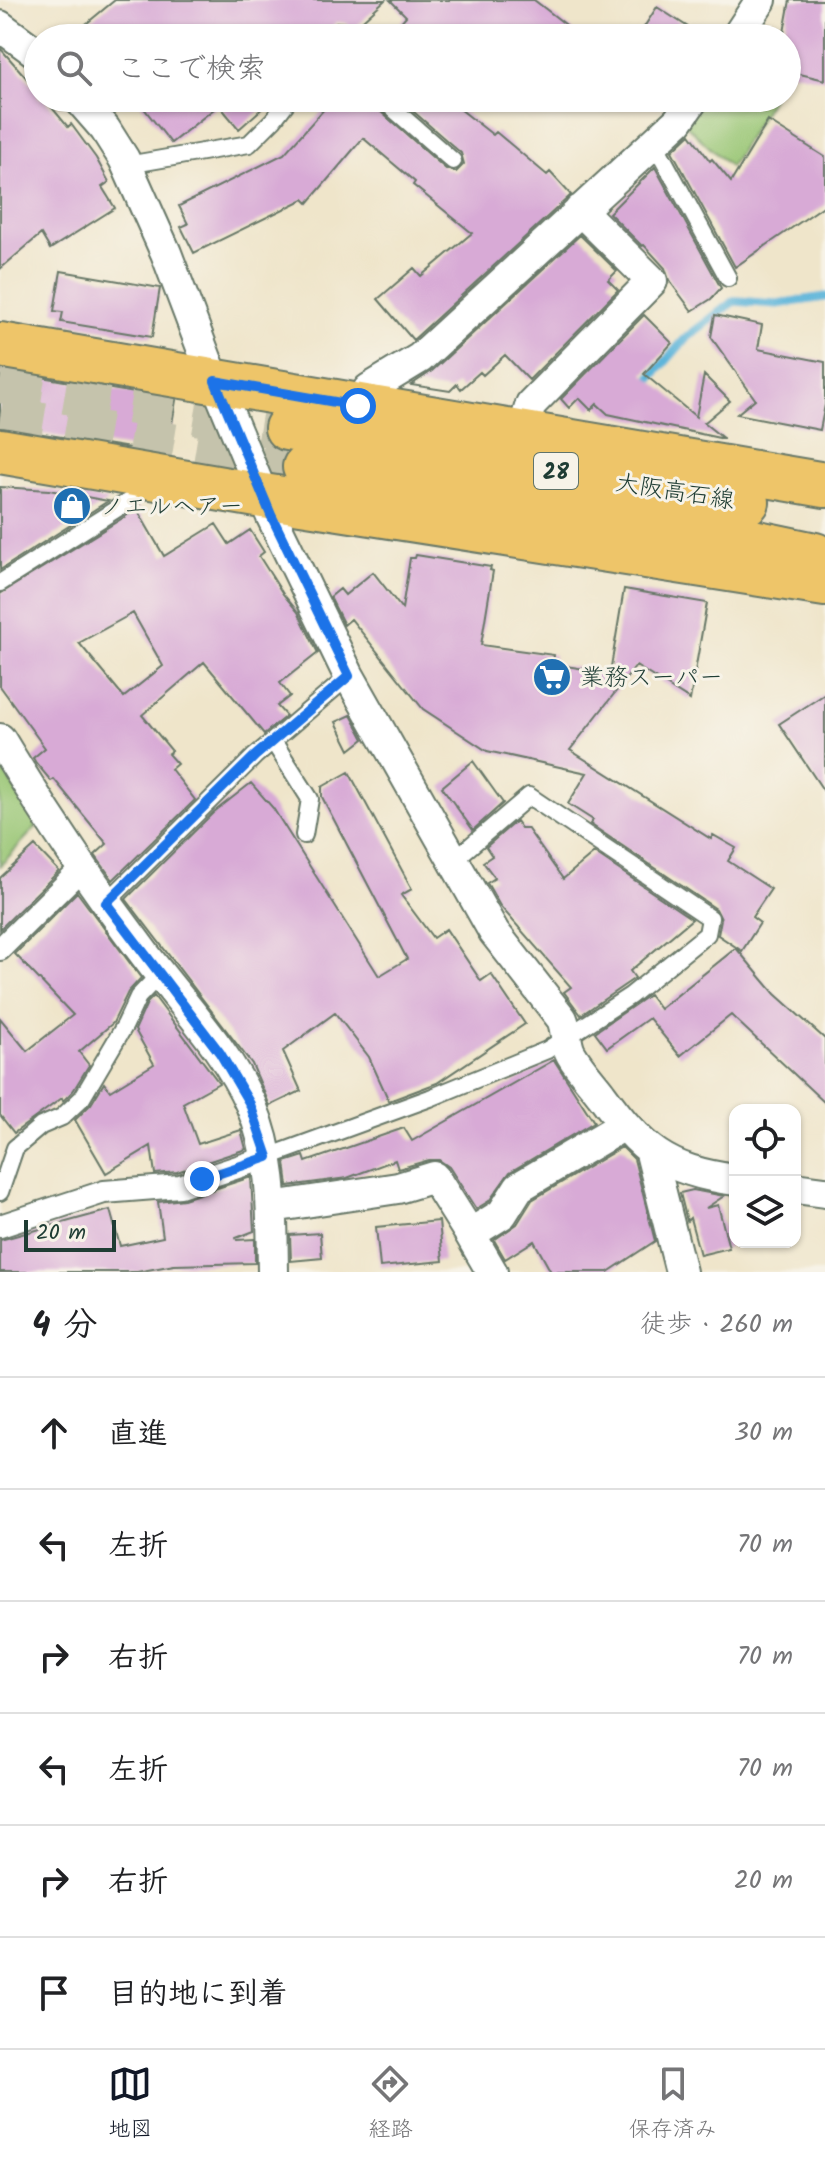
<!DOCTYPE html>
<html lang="ja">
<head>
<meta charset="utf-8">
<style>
	body { margin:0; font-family:Kalam,"Klee One",sans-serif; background:#f6f6f6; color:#202124 }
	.controls { position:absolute; right:24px; bottom:24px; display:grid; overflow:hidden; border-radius:16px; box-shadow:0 2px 6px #0004 }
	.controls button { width:72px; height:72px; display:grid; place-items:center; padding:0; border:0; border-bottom:2px solid #e0e0e0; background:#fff; color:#202124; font:40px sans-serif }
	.scale { position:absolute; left:24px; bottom:20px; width:92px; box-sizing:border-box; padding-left:8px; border:4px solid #1f3d34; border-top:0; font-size:22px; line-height:28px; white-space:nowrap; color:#1f3d34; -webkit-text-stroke:6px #f7f3e8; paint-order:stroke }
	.stop { position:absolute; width:24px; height:24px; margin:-18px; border:6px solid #1a73e8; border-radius:50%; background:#fff }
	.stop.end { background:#1a73e8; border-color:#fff; box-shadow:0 2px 8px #0008 }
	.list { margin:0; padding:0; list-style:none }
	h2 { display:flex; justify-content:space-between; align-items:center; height:104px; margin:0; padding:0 32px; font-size:34px }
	h2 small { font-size:26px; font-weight:400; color:#757577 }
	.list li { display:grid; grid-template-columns:52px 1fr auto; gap:24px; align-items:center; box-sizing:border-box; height:112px; padding:0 32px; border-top:2px solid #e0e0e0 }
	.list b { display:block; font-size:30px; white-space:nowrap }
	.list em { font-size:26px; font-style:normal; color:#757577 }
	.icon { flex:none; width:44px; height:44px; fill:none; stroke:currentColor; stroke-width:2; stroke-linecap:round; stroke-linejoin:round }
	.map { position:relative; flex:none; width:825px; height:1272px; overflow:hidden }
	.search { position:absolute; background:#fff; box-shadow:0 2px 6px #0004; left:24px; right:24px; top:24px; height:88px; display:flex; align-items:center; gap:20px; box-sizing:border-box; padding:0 28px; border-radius:44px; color:#757577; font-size:30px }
	.sheet { height:776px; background:#fff }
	nav { display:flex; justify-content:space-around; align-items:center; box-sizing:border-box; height:112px; border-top:2px solid #e0e0e0; background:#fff; font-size:22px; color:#757577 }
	nav a { display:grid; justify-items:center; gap:4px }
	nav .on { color:#111827 }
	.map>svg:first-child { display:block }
	.green { fill:#99c674; stroke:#5c8254; stroke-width:2 }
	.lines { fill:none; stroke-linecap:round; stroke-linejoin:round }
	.stream { stroke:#5db5da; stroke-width:9 }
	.building { fill:#d8aad6; fill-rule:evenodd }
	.primary-tunnel { stroke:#c5c3ac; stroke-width:44; stroke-dasharray:44 22; stroke-linecap:butt }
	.service-casing { stroke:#687868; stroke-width:20 }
	.pedestrian-casing { stroke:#687868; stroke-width:26 }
	.minor-casing { stroke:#687868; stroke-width:34 }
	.primary-casing { stroke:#687868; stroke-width:48 }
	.service { stroke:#fff; stroke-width:16 }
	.pedestrian { stroke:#fff; stroke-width:22 }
	.minor { stroke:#fff; stroke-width:30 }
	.primary { stroke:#eec569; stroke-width:44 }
	.route { stroke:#1a73e8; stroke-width:10 }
	.labels { text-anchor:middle; stroke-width:6; stroke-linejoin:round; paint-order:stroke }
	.shield { fill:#f7f3e8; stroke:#60746a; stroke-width:2 }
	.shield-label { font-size:22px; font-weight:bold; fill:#1f3d34 }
	.street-label { font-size:24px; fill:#1f3d34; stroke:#f7f3e8 }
	.poi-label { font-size:24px; fill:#1f3d34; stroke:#f7f3e8; text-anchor:start }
</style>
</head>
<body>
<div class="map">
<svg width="825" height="1272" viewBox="0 0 825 1272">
	<rect width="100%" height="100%" fill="#f7f3e8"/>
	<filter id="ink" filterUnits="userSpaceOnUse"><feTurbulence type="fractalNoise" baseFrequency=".0125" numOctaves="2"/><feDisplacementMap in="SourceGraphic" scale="16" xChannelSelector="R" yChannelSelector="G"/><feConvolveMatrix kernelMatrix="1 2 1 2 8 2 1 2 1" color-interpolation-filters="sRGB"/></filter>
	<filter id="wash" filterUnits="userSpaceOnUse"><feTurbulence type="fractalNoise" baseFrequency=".006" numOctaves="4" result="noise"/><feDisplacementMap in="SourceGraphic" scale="32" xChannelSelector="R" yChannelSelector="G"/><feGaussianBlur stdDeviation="1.8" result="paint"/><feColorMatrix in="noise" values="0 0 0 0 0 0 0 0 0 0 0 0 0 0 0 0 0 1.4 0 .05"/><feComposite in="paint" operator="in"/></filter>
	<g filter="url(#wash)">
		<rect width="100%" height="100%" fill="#efe5ca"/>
		<path class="green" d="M705 98 715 102 719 98H772L730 167 686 125Z
			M0 764 37 826 0 866Z"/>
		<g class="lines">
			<path class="stream" d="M651 378 687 337 734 301 777 304 825 297"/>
		</g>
		<g id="blocks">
			<path class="building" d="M115 0H385L352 30 347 23 336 22 328 31 325 38H69Z
				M390 0H534L583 38H387L406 16Z
				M790 0H825V80L787 71V38H783Z
				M657 7 705 38H637Z
				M0 48 38 91V98H44L68 127 71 124 96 158 109 182 102 187 115 208 50 249 41 234 0 269Z
				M136 98H274L239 129 219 105 171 143Z
				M334 98H370L374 106 446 169 456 172 464 164 461 153 398 98H446L493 135 496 132 547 175 550 172 571 195 413 340 378 299 414 268 421 276 472 233 413 185 415 182 363 138 308 203 304 199 194 253 181 227 188 224 179 206 284 154Z
				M768 121 825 157V205L735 267 672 151 690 134 710 161 712 159 731 182Z
				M655 167 721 288 711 299 692 311 669 280 665 268 644 245 642 246 609 213Z
				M580 235 617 271 608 280 618 290 529 380 505 355 483 375 480 372 461 389 457 384 450 391 411 385 432 371Z
				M61 271 160 288 152 337 61 322 63 312 54 311Z
				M644 315 672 343 644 374 696 417 704 375 730 401 704 423 724 439 608 414 597 404 591 410 579 398 569 408 561 399Z
				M715 315 762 325 758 349 825 362V405L820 430 737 414 755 399 711 337Z
				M0 370 176 400 167 454 0 427Z
				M0 487 49 490 108 501 0 570Z
				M139 508V513L164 556 216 524 229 544 250 530 264 552 259 556 283 594 298 612 318 653 280 683 290 696 277 706 286 716 264 734 204 662 142 715 172 751 168 754 177 764 171 769 195 800 113 880 95 855 107 844 54 779 51 781 36 763 33 758 45 748 0 686V594ZM133 613 163 666 124 697 79 643Z
				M416 555 491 567 490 570 493 571 481 645 554 655 553 664 610 673 624 589 707 603 690 700 636 666 570 750 711 839 713 835 736 848 728 861 771 889 752 917 760 923 742 951 718 935 721 919 716 909 590 824 593 820 568 804 587 773 487 751 423 709 351 619 344 625 330 597 340 589 345 595 373 572 402 609 410 558H415Z
				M825 694V793L779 724Z
				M351 715 364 739 350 750 336 722Z
				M473 761 503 803 473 830 442 787Z
				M349 772 412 889 401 895 433 938 446 929 481 981 491 974 525 1024 437 1083 389 1101 369 1057 335 1013 283 1051 301 1091 270 1106 252 1064 126 899 214 812 251 783 273 808 379 976 407 959 322 797V787Z
				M516 821 521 828H527L563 879 594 853 692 919 630 971 635 978 581 1015 564 992 571 987 500 906 487 883 495 878 483 862 492 856 486 847Z
				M35 846 59 871 0 929V878Z
				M77 892 141 978 128 992 113 1023 79 1052 89 1065 73 1091 63 1101 62 1098 14 1133 0 1115V1018L27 1051 73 1015 15 954Z
				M736 948 775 994 825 1039V1103L731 1015 680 1056 649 1018 607 1048 595 1032 649 995 660 1009Z
				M154 996 219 1083 183 1103 198 1144 241 1130 246 1149 177 1172 155 1174 151 1146 106 1173 75 1120 91 1104 104 1083 110 1091 154 1064 135 1030 147 1003Z
				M554 1060 594 1122 510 1172 489 1201 476 1209 449 1167 439 1160H429L398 1169 395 1160 347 1178 288 1186 285 1162 304 1156 306 1162 404 1128 412 1141Z
				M622 1147 634 1159 655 1241 608 1272H551L534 1241 505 1259 494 1240 517 1224 532 1200Z
				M251 1177 254 1231 236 1238 237 1240 255 1239V1263L174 1265 137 1272H0V1240L110 1210 120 1246 163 1237 158 1202 184 1199Z
				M693 1190 724 1196 706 1208 718 1205 729 1248 700 1255 690 1218 687 1221 680 1193Z
				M439 1221 443 1261 380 1267 376 1227Z
				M320 1233 322 1258 291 1261 290 1235Z"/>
		</g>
	</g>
	<g filter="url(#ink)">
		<use href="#blocks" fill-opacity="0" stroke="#687868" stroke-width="2"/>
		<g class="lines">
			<path class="primary-tunnel" d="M0 381 287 428
				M0 417 305 467"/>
			<defs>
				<path id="service" d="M336 38 341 32
					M381 98 453 161
					M654 142 728 278
					M127 165 249 144 274 119 290 98
					M0 583 132 499 137 476
					M273 741 310 799 304 835
					M106 903 255 756 349 676
					M268 1157 430 1098 547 1050 630 996 707 934 710 918 529 796 454 860
					M0 1192 15 1148 41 1126 62 1117 82 1098 125 1025 138 997 160 974"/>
				<path id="pedestrian" d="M0 949 82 868
					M0 1226 104 1192 180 1186 268 1157"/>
				<path id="minor" d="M0 26 38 54
					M736 38 761 0
					M78 98 105 129 124 159 166 253 207 361 271 515 349 676 494 932 562 1019C567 1030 565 1044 571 1054 579 1068 591 1081 601 1094 642 1150 664 1170 735 1180
					M358 406 369 389 420 358 678 121 694 98
					M522 433 531 404 652 281 580 210
					M0 739C45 814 93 886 146 956 181 1003 227 1050 251 1105 274 1158 272 1215 273 1272
					M651 1153 681 1272
					M795 1188 825 1192
					M272 1207 398 1188 434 1177 470 1234 502 1214 519 1187 624 1125
					M470 1234 492 1272"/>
				<path id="primary" d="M0 345 825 485
					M287 428 747 502
					M0 451 263 496 825 584
					M305 467 700 531 815 555"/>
			</defs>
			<use href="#service" class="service-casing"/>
			<use href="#pedestrian" class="pedestrian-casing"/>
			<use href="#minor" class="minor-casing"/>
			<use href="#primary" class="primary-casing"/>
			<use href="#service" class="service"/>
			<use href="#pedestrian" class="pedestrian"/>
			<use href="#minor" class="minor"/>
			<use href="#primary" class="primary"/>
		</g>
	</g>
	<g class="lines" filter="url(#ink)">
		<path class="route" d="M202 1179 268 1157 250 1104 220 1053 106 903 255 756 349 676 271 515 215 381 358 406"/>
	</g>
	<defs>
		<symbol id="shop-disc" viewBox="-11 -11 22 22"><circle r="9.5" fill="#1f6fb2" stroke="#f7f3e8"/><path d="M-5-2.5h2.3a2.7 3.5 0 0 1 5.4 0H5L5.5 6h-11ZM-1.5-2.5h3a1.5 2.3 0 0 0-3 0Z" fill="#fff"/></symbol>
		<symbol id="supermarket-disc" viewBox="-11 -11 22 22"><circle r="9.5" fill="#1f6fb2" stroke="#f7f3e8"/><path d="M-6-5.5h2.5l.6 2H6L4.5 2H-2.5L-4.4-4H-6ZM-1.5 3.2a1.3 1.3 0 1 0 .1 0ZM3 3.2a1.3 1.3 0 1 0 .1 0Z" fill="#fff"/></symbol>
	</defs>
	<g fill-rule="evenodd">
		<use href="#shop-disc" x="50" y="484" width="44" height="44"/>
		<use href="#supermarket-disc" x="530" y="655" width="44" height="44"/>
	</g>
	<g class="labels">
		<rect class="shield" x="534" y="453" width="44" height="36" rx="6"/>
		<g class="shield-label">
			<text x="556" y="479">28</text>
		</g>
		<g class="street-label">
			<text transform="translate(675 491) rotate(9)" y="8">大阪高石線</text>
		</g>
		<g class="poi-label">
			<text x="100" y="514">ノエルヘアー</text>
			<text x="580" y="685">業務スーパー</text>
		</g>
	</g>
</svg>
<div class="controls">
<button><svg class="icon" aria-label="locate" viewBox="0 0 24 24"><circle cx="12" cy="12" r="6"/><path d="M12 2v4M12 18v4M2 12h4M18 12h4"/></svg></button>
<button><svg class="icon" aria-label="layers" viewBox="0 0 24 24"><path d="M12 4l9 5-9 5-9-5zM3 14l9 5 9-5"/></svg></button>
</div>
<div class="scale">20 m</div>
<div class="stop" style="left:358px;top:406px"></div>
<div class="stop end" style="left:202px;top:1179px"></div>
<div class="search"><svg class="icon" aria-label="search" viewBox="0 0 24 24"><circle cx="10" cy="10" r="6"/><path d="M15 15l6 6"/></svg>ここで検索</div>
</div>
<section class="sheet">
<h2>4 分<small>徒歩 · 260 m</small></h2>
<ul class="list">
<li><svg class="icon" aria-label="ahead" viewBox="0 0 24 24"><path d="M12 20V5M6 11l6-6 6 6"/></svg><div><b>直進</b></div><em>30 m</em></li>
<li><svg class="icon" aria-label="left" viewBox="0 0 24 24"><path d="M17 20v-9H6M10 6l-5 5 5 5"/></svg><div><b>左折</b></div><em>70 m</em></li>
<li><svg class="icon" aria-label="right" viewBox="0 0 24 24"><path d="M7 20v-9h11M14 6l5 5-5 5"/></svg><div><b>右折</b></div><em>70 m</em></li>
<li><svg class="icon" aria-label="left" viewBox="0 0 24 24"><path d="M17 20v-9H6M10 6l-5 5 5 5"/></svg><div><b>左折</b></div><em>70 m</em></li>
<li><svg class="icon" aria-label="right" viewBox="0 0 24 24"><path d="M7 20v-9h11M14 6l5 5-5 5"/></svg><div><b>右折</b></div><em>20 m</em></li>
<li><svg class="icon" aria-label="arrive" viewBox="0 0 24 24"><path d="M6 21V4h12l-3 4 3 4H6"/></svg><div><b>目的地に到着</b></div></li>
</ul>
</section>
<nav>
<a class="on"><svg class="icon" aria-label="map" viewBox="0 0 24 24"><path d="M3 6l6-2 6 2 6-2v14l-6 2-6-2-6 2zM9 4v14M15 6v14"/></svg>地図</a>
<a><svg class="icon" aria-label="directions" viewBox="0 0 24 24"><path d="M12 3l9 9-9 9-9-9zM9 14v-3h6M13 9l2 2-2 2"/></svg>経路</a>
<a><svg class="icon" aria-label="saved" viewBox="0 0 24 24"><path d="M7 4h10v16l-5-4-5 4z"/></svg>保存済み</a>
</nav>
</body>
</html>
